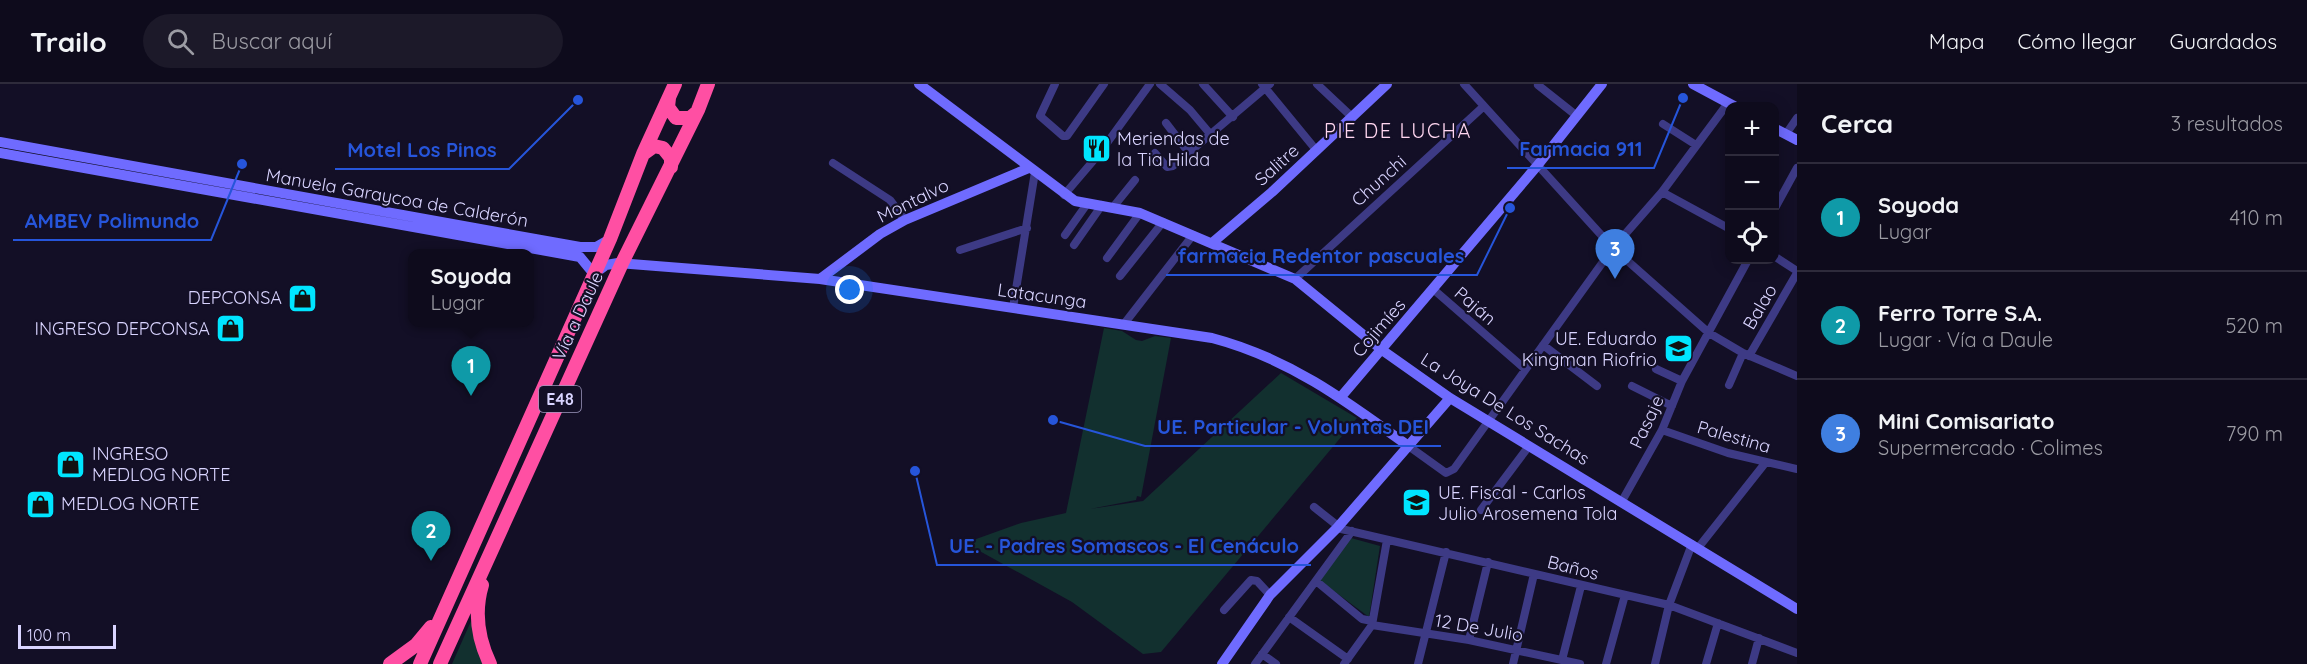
<!DOCTYPE html>
<html lang="es">
<head>
<meta charset="utf-8">
<style>
	body { margin:0; font-family:Quicksand,sans-serif; background:#1c1929; color:#f1f3f6 }
	.controls { position:absolute; right:18px; top:18px; display:grid; overflow:hidden; border-radius:12px; box-shadow:0 3px 15px #0003 }
	.controls button { width:54px; height:54px; display:grid; place-items:center; padding:0; border:0; border-bottom:2px solid #2e2b3b; background:#0e0b1c; color:#f1f3f6; font:30px sans-serif }
	.scale { position:absolute; left:18px; bottom:15px; width:98px; box-sizing:border-box; padding-left:6px; border:3px solid #d9d4ff; border-top:0; font-size:16px; line-height:21px; white-space:nowrap; color:#d9d4ff; -webkit-text-stroke:4px #130f26; paint-order:stroke }
	.you { position:absolute; left:850px; top:206px; width:21px; height:21px; margin:-15px; border:4px solid #fff; border-radius:50%; background:#1a73e8; box-shadow:0 0 0 9px #1a73e833 }
	.badge { display:grid; place-items:center; width:39px; height:39px; border-radius:50%; background:#00e5ff; color:#fff; font-size:20px; font-weight:700 }
	.pin { position:absolute; translate:-50% -50px; filter:drop-shadow(0 2px 3px #0008) }
	.pin::after { content:''; position:absolute; top:32px; width:21px; height:18px; background:inherit; clip-path:polygon(0 0,100% 0,50% 100%) }
	.popup { position:absolute; left:408px; top:165px; width:126px; height:78px; box-sizing:border-box; display:grid; place-content:center; border-radius:12px; background:#0e0b1c; filter:drop-shadow(0 2px 4px #0005); font-size:20px; white-space:nowrap; color:#9b9ba3 }
	.popup b { font-size:22px; color:#f1f3f6 }
	.popup::after { content:''; position:absolute; left:50%; top:100%; margin-left:-12px; border:12px solid transparent; border-top-color:#0e0b1c }
	.list { margin:0; padding:0; list-style:none }
	h2 { display:flex; justify-content:space-between; align-items:center; height:78px; margin:0; padding:0 24px; font-size:26px }
	h2 small { font-size:20px; font-weight:400; color:#9b9ba3 }
	.list li { display:grid; grid-template-columns:39px 1fr auto; gap:18px; align-items:center; box-sizing:border-box; height:108px; padding:0 24px; border-top:2px solid #2e2b3b }
	.list b { display:block; font-size:22px; white-space:nowrap }
	.list p { margin:0; font-size:20px; white-space:nowrap; color:#9b9ba3 }
	.list em { font-size:20px; font-style:normal; color:#9b9ba3 }
	.icon { flex:none; width:33px; height:33px; fill:none; stroke:currentColor; stroke-width:2; stroke-linecap:round; stroke-linejoin:round }
	.map { position:relative; flex:none; width:1797px; height:580px; overflow:hidden }
	header { display:flex; align-items:center; gap:36px; box-sizing:border-box; height:84px; padding:0 30px; background:#0e0b1c; border-bottom:2px solid #2e2b3b }
	header strong { font-size:28px }
	nav { display:flex; gap:33px; margin-inline-start:auto; font-size:21px }
	.search { width:420px; height:54px; background:#1c1929; display:flex; align-items:center; gap:15px; box-sizing:border-box; padding:0 21px; border-radius:33px; color:#9b9ba3; font-size:22px }
	main { display:flex }
	aside { flex:1; background:#0e0b1c }
	.map>svg:first-child { display:block }
	.green { fill:#12302f }
	.lines { fill:none; stroke-linecap:round; stroke-linejoin:round }
	.street { stroke:#3d3a85; stroke-width:8 }
	.secondary { stroke:#6f6bff; stroke-width:10 }
	.highway { stroke:#ff4fa3; stroke-width:14 }
	.labels { text-anchor:middle; stroke-width:4.5; stroke-linejoin:round; paint-order:stroke }
	.shield { fill:#130f26; stroke:#9e99be; stroke-width:1.5 }
	.shield-label { font-size:16px; font-weight:bold; fill:#d9d4ff }
	.poi-label { font-size:18px; fill:#d9d4ff; stroke:#130f26; text-anchor:start }
	.street-label { font-size:18px; fill:#d9d4ff; stroke:#130f26 }
	.neighbourhood-label { font-size:20px; letter-spacing:1.5px; fill:#ffd6f0; stroke:#130f26 }
	.leader { fill:none; stroke:#2655da; stroke-width:2 }
	.callout-dot { fill:#2655da; stroke:#130f26; stroke-width:2 }
	.callout-label { font-size:20px; text-anchor:middle; font-weight:bold; fill:#2655da; stroke:#130f26; stroke-width:4.5; stroke-linejoin:round; paint-order:stroke }
</style>
</head>
<body>
<header>
<strong>Trailo</strong>
<div class="search"><svg class="icon" aria-label="search" viewBox="0 0 24 24"><circle cx="10" cy="10" r="6"/><path d="M15 15l6 6"/></svg>Buscar aquí</div>
<nav><a>Mapa</a><a>Cómo llegar</a><a>Guardados</a></nav>
</header>
<main>
<div class="map">
<svg width="1797" height="580" viewBox="0 0 1797 580">
	<rect width="100%" height="100%" fill="#130f26"/>
	<path class="green" d="M1104 244 1122 247 1136 256 1142 257 1155 252 1171 254 1141 413 1137 412 1136 416 1090 425 1143 417 1281 289 1357 334 1161 568 1143 570 1072 518 965 459 1021 439 1066 429Z
		M1351 454 1380 462 1369 533 1319 496Z
		M475 528 486 580H452Z"/>
	<g class="lines">
		<path class="street" d="M1055 0 1040 32 1063 52H1067L1104 0
			M1160 0 1190 26 1211 51
			M1203 0 1233 33
			M1262 0 1317 67
			M1317 0 1352 33
			M1464 0 1613 164 1709 249 1743 269 1797 292
			M1538 1 1577 32
			M1166 39 1189 69
			M1663 40 1696 61
			M1786 50 1797 34
			M1155 69 1167 83 1173 82 1270 0
			M833 79 890 116 905 136
			M1662 108 1730 145
			M1064 111 1099 70 1150 0
			M1114 122 1135 96
			M1774 126 1797 84
			M1065 151 1087 120
			M1074 161 1102 121
			M960 166 1027 144
			M1774 172 1797 187
			M1107 174 1140 129
			M1120 192 1163 138
			M1295 195 1484 22
			M1433 205 1525 285
			M1013 224 1035 88
			M1124 240 1193 151
			M1543 261 1597 302
			M1749 272 1797 189
			M1656 285 1682 297
			M1729 301 1743 269
			M1632 302 1672 322
			M1662 346 1728 369 1797 385
			M1407 361 1446 389 1454 385 1613 164 1662 108 1728 19
			M1622 417 1662 346 1682 297 1748 176
			M1314 423 1338 442
			M1481 426 1529 362
			M1337 444 1669 521 1797 569
			M1698 464 1766 378
			M1316 497 1362 535 1372 537
			M1224 526 1251 496 1257 497 1270 511
			M1289 533 1348 575
			M1372 541 1469 556 1580 580
			M1469 556 1488 478
			M1262 570 1276 580
			M1562 576 1581 502
			M1255 580 1352 447
			M1344 580 1372 541 1387 456
			M1418 580 1446 468
			M1513 580 1534 490
			M1606 580 1625 511
			M1655 580 1669 521 1692 460
			M1706 580 1718 539
			M1752 580 1759 554"/>
		<path class="secondary" d="M919 0 1075 117 1140 129 1295 195 1382 266 1450 314 1797 525
			M1693 0 1734 22
			M1774 44 1797 56
			M0 58 580 163H596L610 155
			M0 69 580 173 594 190 606 181 618 179 820 195 1212 254C1288 274 1344 315 1407 361
			M1212 159 1272 108 1387 0
			M820 195 880 150 905 136 1029 84
			M1340 314 1537 82 1602 0
			M1222 580 1270 511 1337 444 1450 314"/>
		<path class="highway" d="M669 14 668 23 676 34H690L697 28
			M643 70 654 62 663 64 671 74V83
			M482 501C474 528 478 555 490 580
			M390 580 416 561 431 543
			M420 580 610 155 643 70 675 0
			M440 580 622 179 698 26 708 0"/>
	</g>
	<defs>
		<symbol id="restaurant-square" viewBox="-11 -11 22 22"><rect x="-9" y="-9" width="18" height="18" rx="4" fill="#00e5ff" stroke="#130f26"/><path d="M-5-6h1v4h1v-4h1v4h1v-4h1v5L-1.5 .5V6h-2V.5L-5-1ZM5-6V6H3V1.5H1.5Q1.5-4 5-6Z" fill="#111"/></symbol>
		<symbol id="shop-square" viewBox="-11 -11 22 22"><rect x="-9" y="-9" width="18" height="18" rx="4" fill="#00e5ff" stroke="#130f26"/><path d="M-5-2.5h2.3a2.7 3.5 0 0 1 5.4 0H5L5.5 6h-11ZM-1.5-2.5h3a1.5 2.3 0 0 0-3 0Z" fill="#111"/></symbol>
		<symbol id="school-square" viewBox="-11 -11 22 22"><rect x="-9" y="-9" width="18" height="18" rx="4" fill="#00e5ff" stroke="#130f26"/><path d="M0-5L7-2L0 1L-7-2ZM-4 1L0 2.5L4 1V4Q0 6-4 4Z" fill="#111"/></symbol>
	</defs>
	<g fill-rule="evenodd">
		<use href="#restaurant-square" x="1080" y="48" width="33" height="33"/>
		<use href="#shop-square" x="286" y="198" width="33" height="33"/>
		<use href="#shop-square" x="214" y="228" width="33" height="33"/>
		<use href="#school-square" x="1662" y="248" width="33" height="33"/>
		<use href="#shop-square" x="54" y="364" width="33" height="33"/>
		<use href="#school-square" x="1400" y="402" width="33" height="33"/>
		<use href="#shop-square" x="24" y="404" width="33" height="33"/>
	</g>
	<g class="labels">
		<rect class="shield" x="539" y="302" width="42" height="26" rx="4.5"/>
		<g class="shield-label">
			<text x="560" y="321">E48</text>
		</g>
		<g class="poi-label">
			<text x="1117" y="61">Meriendas de<tspan x="1117" dy="21">la Tia Hilda</tspan></text>
			<text x="282" y="220" text-anchor="end">DEPCONSA</text>
			<text x="210" y="251" text-anchor="end">INGRESO DEPCONSA</text>
			<text x="1657" y="261" text-anchor="end">UE. Eduardo<tspan x="1657" dy="21">Kingman Riofrio</tspan></text>
			<text x="92" y="376">INGRESO<tspan x="92" dy="21">MEDLOG NORTE</tspan></text>
			<text x="1438" y="415">UE. Fiscal - Carlos<tspan x="1438" dy="21">Julio Arosemena Tola</tspan></text>
			<text x="61" y="426">MEDLOG NORTE</text>
		</g>
		<g class="street-label">
			<text transform="translate(1277 81) rotate(-42)" y="6">Salitre</text>
			<text transform="translate(1379 97) rotate(-42)" y="6">Chunchi</text>
			<text transform="translate(397 114) rotate(10)" y="6">Manuela Garaycoa de Calderón</text>
			<text transform="translate(913 117) rotate(-26)" y="6">Montalvo</text>
			<text transform="translate(1042 212) rotate(8)" y="6">Latacunga</text>
			<text transform="translate(1475 222) rotate(41)" y="6">Paján</text>
			<text transform="translate(1760 223) rotate(-60)" y="6">Balao</text>
			<text transform="translate(578 232) rotate(-65)" y="6">Vía a Daule</text>
			<text transform="translate(1379 244) rotate(-49)" y="6">Cojimíes</text>
			<text transform="translate(1505 325) rotate(32)" y="6">La Joya De Los Sachas</text>
			<text transform="translate(1647 338) rotate(-65)" y="6">Pasaje</text>
			<text transform="translate(1734 353) rotate(16)" y="6">Palestina</text>
			<text transform="translate(1573 484) rotate(14)" y="6">Baños</text>
			<text transform="translate(1479 544) rotate(10)" y="6">12 De Julio</text>
		</g>
		<g class="neighbourhood-label">
			<text x="1398" y="54">PIE DE LUCHA</text>
		</g>
	</g>
	<path class="leader" d="M1683 14L1654 84H1507M578 16L509 85H335M242 80L211 156H13M1510 124L1477 191H1166M1053 336L1145 362H1441M915 387L937 481H1311"/>
	<g class="callout-dot">
		<circle cx="1683" cy="14" r="6"/>
		<circle cx="578" cy="16" r="6"/>
		<circle cx="242" cy="80" r="6"/>
		<circle cx="1510" cy="124" r="6"/>
		<circle cx="1053" cy="336" r="6"/>
		<circle cx="915" cy="387" r="6"/>
	</g>
	<g class="callout-label">
		<text x="1581" y="72">Farmacia 911</text>
		<text x="422" y="73">Motel Los Pinos</text>
		<text x="112" y="144">AMBEV Polimundo</text>
		<text x="1321" y="179">farmacia Redentor pascuales</text>
		<text x="1293" y="350">UE. Particular - Voluntas DEI</text>
		<text x="1124" y="469">UE. - Padres Somascos - El Cenáculo</text>
	</g>
</svg>
<div class="controls">
<button>+</button>
<button>−</button>
<button><svg class="icon" aria-label="locate" viewBox="0 0 24 24"><circle cx="12" cy="12" r="6"/><path d="M12 2v4M12 18v4M2 12h4M18 12h4"/></svg></button>
</div>
<div class="scale">100 m</div>
<div class="you"></div>
<div class="pin badge" style="left:471px;top:312px;background:#0f9aa8">1</div>
<div class="popup"><b>Soyoda</b>Lugar</div>
<div class="pin badge" style="left:431px;top:477px;background:#0f9aa8">2</div>
<div class="pin badge" style="left:1615px;top:195px;background:#3f7fe0">3</div>
</div>
<aside>
<h2>Cerca<small>3 resultados</small></h2>
<ul class="list">
<li><span class="badge" style="background:#0f9aa8">1</span><div><b>Soyoda</b><p>Lugar</p></div><em>410 m</em></li>
<li><span class="badge" style="background:#0f9aa8">2</span><div><b>Ferro Torre S.A.</b><p>Lugar · Vía a Daule</p></div><em>520 m</em></li>
<li><span class="badge" style="background:#3f7fe0">3</span><div><b>Mini Comisariato</b><p>Supermercado · Colimes</p></div><em>790 m</em></li>
</ul>
</aside>
</main>
</body>
</html>
